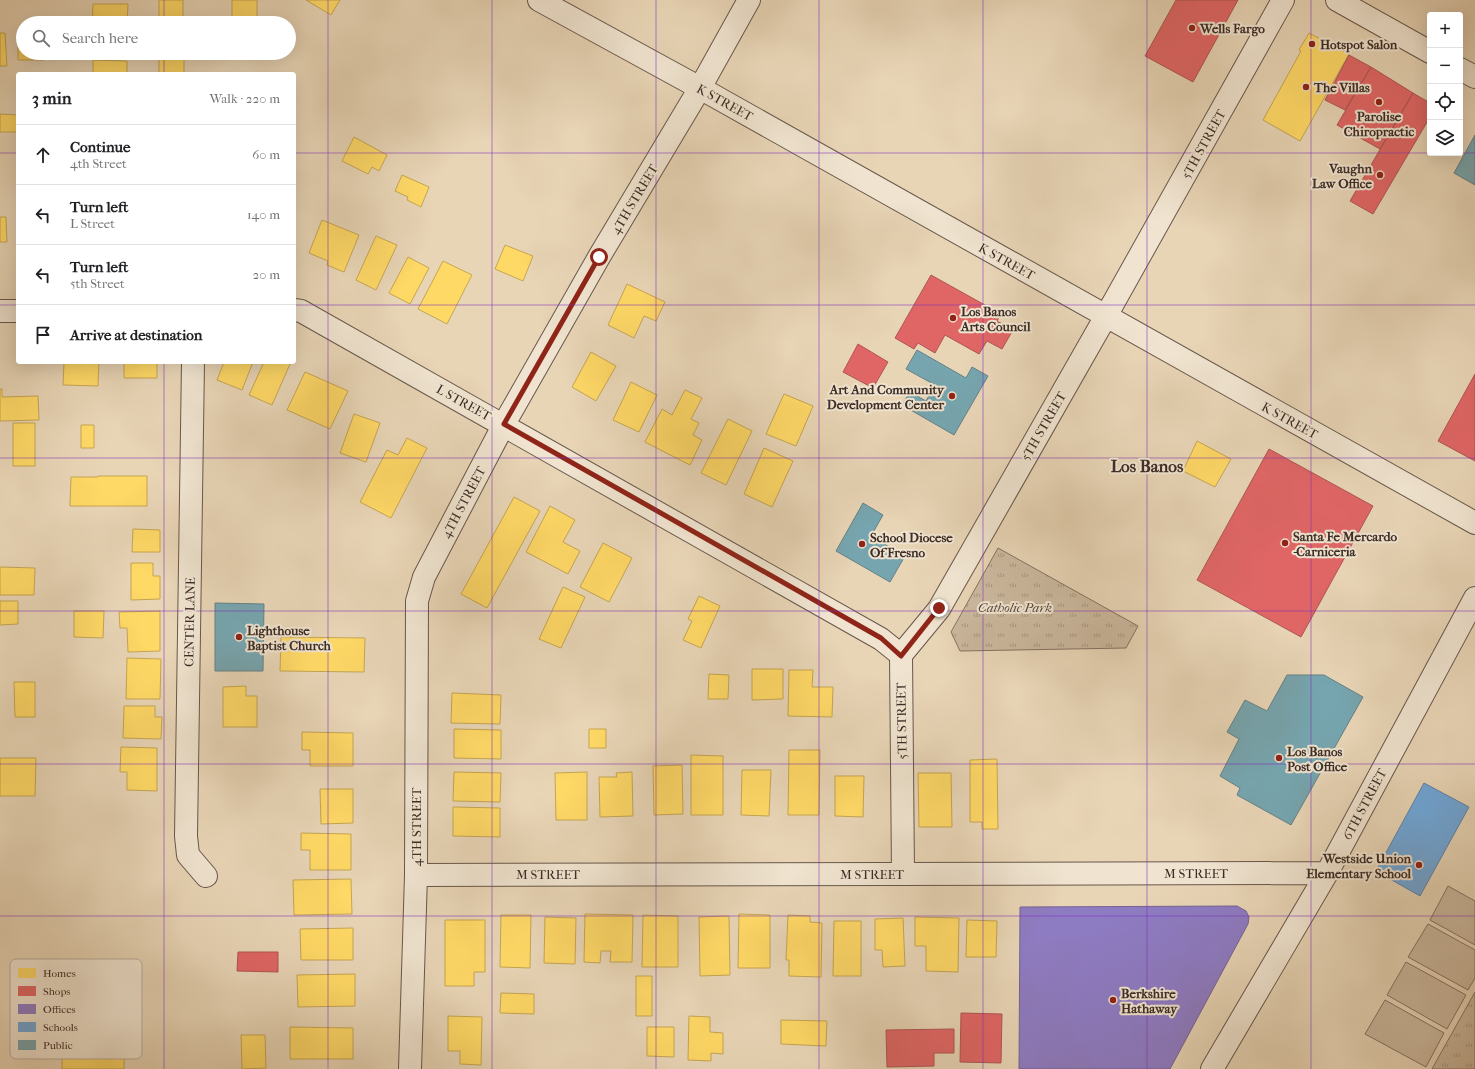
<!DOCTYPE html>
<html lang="en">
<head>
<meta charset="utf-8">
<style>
	body { margin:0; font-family:"IM FELL French Canon",serif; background:#f2f2f2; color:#202124 }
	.controls { position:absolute; right:12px; top:12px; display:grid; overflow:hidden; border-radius:4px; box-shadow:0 4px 16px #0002 }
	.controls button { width:36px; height:36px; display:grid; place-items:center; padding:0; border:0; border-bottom:1px solid #e0e0e0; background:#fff; color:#202124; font:20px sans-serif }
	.stop { position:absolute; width:12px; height:12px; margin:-9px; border:3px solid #8f2418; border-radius:50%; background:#fff }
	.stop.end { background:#8f2418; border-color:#fff; box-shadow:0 1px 4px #0008 }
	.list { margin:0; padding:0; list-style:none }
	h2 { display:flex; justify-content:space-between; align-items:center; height:52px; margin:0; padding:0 16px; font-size:17px }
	h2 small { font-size:13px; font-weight:400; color:#757577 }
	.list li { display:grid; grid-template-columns:26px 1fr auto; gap:12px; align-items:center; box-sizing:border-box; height:60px; padding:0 16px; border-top:1px solid #e0e0e0 }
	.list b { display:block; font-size:15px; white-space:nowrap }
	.list p { margin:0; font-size:13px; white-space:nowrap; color:#757577 }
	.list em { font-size:13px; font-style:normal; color:#757577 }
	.icon { flex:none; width:22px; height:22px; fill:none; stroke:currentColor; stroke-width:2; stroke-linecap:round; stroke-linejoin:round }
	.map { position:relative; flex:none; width:1475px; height:1069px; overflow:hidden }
	.search { position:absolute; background:#fff; box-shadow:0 4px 16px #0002; left:16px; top:16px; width:280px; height:44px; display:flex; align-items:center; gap:10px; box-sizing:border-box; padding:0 14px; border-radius:22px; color:#757577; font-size:15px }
	.panel { position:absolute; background:#fff; box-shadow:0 4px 16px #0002; left:16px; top:72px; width:280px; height:292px; border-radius:4px }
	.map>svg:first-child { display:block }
	.grass { fill:url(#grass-tufts); stroke:#847262 }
	.pitch { fill:#cbb89e; stroke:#847262 }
	.homes { fill:#ffd966; stroke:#c5a553 }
	.shops { fill:#e06666; stroke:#af5553 }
	.offices { fill:#8e7cc3; stroke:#766494 }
	.schools { fill:#6fa8dc; stroke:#6083a6 }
	.public { fill:#76a5af; stroke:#658186 }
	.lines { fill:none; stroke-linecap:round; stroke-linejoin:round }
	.minor-casing { stroke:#68574b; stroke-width:24 }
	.minor { stroke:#f0e4d0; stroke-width:22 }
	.route { stroke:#8f2418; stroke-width:5 }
	.grid { fill:none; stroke:#7b2cbf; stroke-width:1; stroke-opacity:0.55 }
	.poi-dot { fill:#8f2418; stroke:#f0e4d0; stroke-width:1.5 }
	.labels { text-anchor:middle; stroke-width:4; stroke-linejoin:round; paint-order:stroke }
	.poi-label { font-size:13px; font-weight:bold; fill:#3d2d27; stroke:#f0e4d0; text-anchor:start }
	.street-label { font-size:13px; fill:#3d2d27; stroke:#f0e4d0 }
	.park-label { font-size:13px; font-style:italic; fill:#59493f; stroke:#f0e4d0 }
	.district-label { font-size:17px; font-weight:bold; fill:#3d2d27; stroke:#f0e4d0 }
	.key { fill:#f0e4d0; stroke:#baad9d; stroke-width:1 }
	.key-label { font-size:11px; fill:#3d2d27 }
</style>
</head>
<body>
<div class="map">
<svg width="1475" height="1069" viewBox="0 0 1475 1069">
	<defs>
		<pattern id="grass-tufts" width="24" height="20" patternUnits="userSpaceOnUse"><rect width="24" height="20" fill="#cbb89e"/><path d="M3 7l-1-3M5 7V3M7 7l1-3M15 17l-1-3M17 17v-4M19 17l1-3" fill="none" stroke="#a69681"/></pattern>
	</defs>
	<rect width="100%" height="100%" fill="#e8d5b6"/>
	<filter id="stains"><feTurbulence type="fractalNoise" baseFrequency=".005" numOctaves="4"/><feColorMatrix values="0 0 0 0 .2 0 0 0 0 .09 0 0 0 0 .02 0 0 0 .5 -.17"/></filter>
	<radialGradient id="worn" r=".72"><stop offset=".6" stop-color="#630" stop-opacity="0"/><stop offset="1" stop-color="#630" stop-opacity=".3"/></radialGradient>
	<path class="grass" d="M998 548 1138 626 1126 648 960 651 951 632Z
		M1475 992V1069H1432Z"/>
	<path class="pitch" d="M1448 886 1475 901V945L1430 920Z
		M1428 924 1475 950V978L1468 990 1408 957Z
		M1406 962 1466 995 1447 1029 1387 995Z
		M1385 1000 1444 1033 1426 1067 1365 1034Z"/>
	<path class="homes" d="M159 0H183V21H159Z
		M232 0H257V21H232Z
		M306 0H340L331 15Z
		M93 4H128L127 23H92Z
		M0 33H5L7 66H0Z
		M1309 33 1349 54 1300 141 1263 120 1301 51 1299 50Z
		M18 38H23V53H44V60H18Z
		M159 53H190L184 54V74H159Z
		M93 60 127 61V74H93Z
		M0 114 18 115V132H0Z
		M354 137 387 155 379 171 372 167 368 174 342 161Z
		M402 175 429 187 421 207 407 200 408 197 395 191Z
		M0 217H6L7 242H0Z
		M322 220 359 235 344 272 327 265 328 261 309 253Z
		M376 236 397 245 376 290 356 280Z
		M505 245 533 256 523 281 495 269Z
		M408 257 429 268 410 304 389 293Z
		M443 261 472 275 447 324 418 309Z
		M627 284 665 302 656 321 644 316 634 338 608 325Z
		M591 352 616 366 596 401 572 387Z
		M64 362H99L98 386 63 385Z
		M124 362H157V378H124Z
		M224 362H253L242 390 217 380Z
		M264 362H285L290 364 272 405 249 395Z
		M305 372 348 391 330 429 287 410Z
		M631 382 657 395 639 432 613 420Z
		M0 389H2V397L38 396 39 420 0 421Z
		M685 390 702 398 691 419 699 423 693 435 702 440 690 465 645 442 662 409 672 415Z
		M784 394 813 406 796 446 766 434Z
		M354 414 380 423 366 462 340 453Z
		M728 419 752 431 726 485 701 473Z
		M13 423H35V466H13Z
		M81 425H94V448H81Z
		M407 438 427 448 391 518 360 502 387 450 398 455Z
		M1197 441 1231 459 1215 487 1183 471Z
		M764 448 793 461 772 507 744 494Z
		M98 476H147V506H70L71 477H98Z
		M514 497 540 511 487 608 461 594Z
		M550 506 575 520 563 542 580 551 568 574 526 552Z
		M133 529 160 530V552H132Z
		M603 543 632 558 609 602 580 587Z
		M131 563H153V576H160V599L131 600Z
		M0 567 35 568 34 595H0Z
		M563 587 585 597 561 648 539 639Z
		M699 596 720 606 701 648 683 640 692 621 688 619Z
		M0 601H18V624L0 625Z
		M74 611H104L103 638 74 637Z
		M160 611V651L128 652 127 628H120L119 612Z
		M281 637 365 638 364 672 280 671Z
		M127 658 161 659 160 699H126Z
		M752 669H783V699L752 700Z
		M789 670H813L812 687H833L832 717 788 716Z
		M709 674 729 675 728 699H708Z
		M14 682H35V717H15Z
		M246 686V696H257V727H223V687Z
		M452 693 501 695 500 724 451 723Z
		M124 706H155V717H162L161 739 123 738Z
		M454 729 501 730V759L454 758Z
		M589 729H606V748H589Z
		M302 732 353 733V766H310V750H302Z
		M121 747 157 748V791L127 790V772H120Z
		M789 750H820L819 815H788Z
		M691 755 723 756V815H691Z
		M0 758H36L35 796H0Z
		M997 759 998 829H982V822H970V760Z
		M682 765 683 814 654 815 653 766Z
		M742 770H771L769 816 741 815Z
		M454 772 501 773 500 802 453 801Z
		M587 772V820H556L555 773Z
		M632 772 633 816 600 817 599 777H617L616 773Z
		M918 773H951L952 827H919Z
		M835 776H864L863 817 835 816Z
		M320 789H353V823L321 824Z
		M453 807 500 808V837L453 836Z
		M301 833 351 834V870H310V850H301Z
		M351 879 352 914 294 915 293 880Z
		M585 914 633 915 632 962H610L611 951H601L600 963 584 962Z
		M739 914 770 915V968H738Z
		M501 915H531L530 968 500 967Z
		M643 915 678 916V967H642Z
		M788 915 810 916V922L822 923 821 977 789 976V960H786Z
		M729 916 730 975 700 976 699 917Z
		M545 917 576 918 575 964 544 963Z
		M915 917 959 918 958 972 926 971V946H915Z
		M903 918 905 966 883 967 882 950H875V919Z
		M445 920H485V972H474V986H445Z
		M967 920 997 921 996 957H966Z
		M834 921H861V976H833Z
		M353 928V960H301L300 929Z
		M355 974V1006L298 1007 297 975Z
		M636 976H652V1016H636Z
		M501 993 534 994V1014L500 1013Z
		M63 1010 125 1011 124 1069H62Z
		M448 1016 482 1017 481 1065 460 1064V1051H448Z
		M689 1016 710 1017V1032L723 1033V1054L711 1053V1061L688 1060Z
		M781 1020 827 1021 826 1046 781 1044Z
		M290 1027 353 1028V1059H290Z
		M647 1027H674V1057L647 1056Z
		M241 1035H265L266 1068 242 1069Z"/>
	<path class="shops" d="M1176 0H1238L1193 82 1145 56Z
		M1349 55 1371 67 1345 110 1325 100Z
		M1371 67 1413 93 1380 149 1337 125Z
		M1413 93 1430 103V117L1373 214 1350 201Z
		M931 275 1001 314 997 321 1013 330 1002 349 987 341 979 354 945 335 935 353 918 343 914 349 895 338Z
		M858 344 888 362 873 388 843 372Z
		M1475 374V461L1438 441Z
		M1269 449 1373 506 1301 637 1197 580Z
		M238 952H278V972L237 971Z
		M961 1013 1002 1014 1001 1063 960 1062Z
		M954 1029V1053H934V1066L887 1067 886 1030Z"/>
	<path class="offices" d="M1237 906 1246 911 1249 917 1248 924 1170 1069H1019L1020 907Z"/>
	<path class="schools" d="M1424 783 1469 807 1420 896 1376 871Z"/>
	<path class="public" d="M1475 135V185L1454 173Z
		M917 350 966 378 972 367 988 376 954 435 902 405 910 392 926 401 935 385 906 369Z
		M863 503 883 515 871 536 905 556 890 582 836 551Z
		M215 603 264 604 263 671H215Z
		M1287 675H1324L1363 697 1291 825 1237 795 1240 788 1220 776 1239 739 1227 732 1245 700 1267 711Z"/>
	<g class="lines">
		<defs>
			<path id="minor" d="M539 0 700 88 1475 523
				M1337 0 1430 52
				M1460 69 1475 77
				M294 310 301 311 881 639 901 655
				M0 311H18
				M193 362 186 836 188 855 206 876
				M903 874 901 655 939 609 1106 316 1283 0
				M416 875 1327 873
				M410 1069 416 875 417 601 424 577 504 424 599 257 700 88 749 0
				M1212 1069 1327 873 1475 598"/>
		</defs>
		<use href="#minor" class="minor-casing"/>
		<use href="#minor" class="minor"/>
	</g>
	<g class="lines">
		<path class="route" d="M599 257 504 424 881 638 901 656 939 608"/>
	</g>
	<path class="grid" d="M164 0V23M328 0V1069M492 0V1069M656 0V1069M819 0V1069M983 0V1069M1147 0V1069M1311 0V1069M164 53V74M0 153H18M294 153H1430M1460 153H1475M0 305H18M294 305H1475M164 362V1069M0 458H1475M0 611H1475M0 764H1475M0 916H1475"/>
	<g class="poi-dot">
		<circle cx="1192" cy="28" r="4"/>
		<circle cx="1312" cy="44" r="4"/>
		<circle cx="1306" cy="87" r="4"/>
		<circle cx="1379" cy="102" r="4"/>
		<circle cx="1380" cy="175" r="4"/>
		<circle cx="953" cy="318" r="4"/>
		<circle cx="952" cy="396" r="4"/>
		<circle cx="1285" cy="543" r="4"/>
		<circle cx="862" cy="544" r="4"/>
		<circle cx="239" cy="637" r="4"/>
		<circle cx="1279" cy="758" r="4"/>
		<circle cx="1419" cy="865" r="4"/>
		<circle cx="1113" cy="1000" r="4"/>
	</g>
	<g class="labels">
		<g class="poi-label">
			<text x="1200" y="33">Wells Fargo</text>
			<text x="1320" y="49">Hotspot Salon</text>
			<text x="1314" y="92">The Villas</text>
			<text x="1379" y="121" text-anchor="middle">Parolise<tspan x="1379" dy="15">Chiropractic</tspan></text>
			<text x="1372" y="173" text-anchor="end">Vaughn<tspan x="1372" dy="15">Law Office</tspan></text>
			<text x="961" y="316">Los Banos<tspan x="961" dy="15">Arts Council</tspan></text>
			<text x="944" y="394" text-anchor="end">Art And Community<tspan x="944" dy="15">Development Center</tspan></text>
			<text x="1293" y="541">Santa Fe Mercardo<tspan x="1293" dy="15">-Carniceria</tspan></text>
			<text x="870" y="542">School Diocese<tspan x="870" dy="15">Of Fresno</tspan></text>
			<text x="247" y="635">Lighthouse<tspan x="247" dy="15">Baptist Church</tspan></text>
			<text x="1287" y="756">Los Banos<tspan x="1287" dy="15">Post Office</tspan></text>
			<text x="1411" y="863" text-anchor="end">Westside Union<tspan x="1411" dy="15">Elementary School</tspan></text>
			<text x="1121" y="998">Berkshire<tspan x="1121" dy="15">Hathaway</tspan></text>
		</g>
		<g class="street-label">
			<text transform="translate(725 102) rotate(29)" y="5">K STREET</text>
			<text transform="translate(1203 144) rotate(-61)" y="5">5TH STREET</text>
			<text transform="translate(634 199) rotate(-59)" y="5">4TH STREET</text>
			<text transform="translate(1007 261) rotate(29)" y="5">K STREET</text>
			<text transform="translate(464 402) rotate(29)" y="5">L STREET</text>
			<text transform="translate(1290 420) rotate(29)" y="5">K STREET</text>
			<text transform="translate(1043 426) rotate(-60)" y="5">5TH STREET</text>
			<text transform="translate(463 502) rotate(-62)" y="5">4TH STREET</text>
			<text transform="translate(189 622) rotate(-89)" y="5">CENTER LANE</text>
			<text transform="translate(901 721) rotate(-91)" y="5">5TH STREET</text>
			<text transform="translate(1364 804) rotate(-62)" y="5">6TH STREET</text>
			<text transform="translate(416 827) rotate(-90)" y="5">4TH STREET</text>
			<text x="1196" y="878">M STREET</text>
			<text x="548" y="879">M STREET</text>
			<text x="872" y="879">M STREET</text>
		</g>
		<g class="park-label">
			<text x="1015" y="612">Catholic Park</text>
		</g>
		<g class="district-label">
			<text x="1147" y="472">Los Banos</text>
		</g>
	</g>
	<rect x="10" y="959" width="132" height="100" rx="6" class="key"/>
	<rect x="18" y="968" width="18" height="10" fill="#ffd966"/>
	<rect x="18" y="986" width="18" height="10" fill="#e06666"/>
	<rect x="18" y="1004" width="18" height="10" fill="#8e7cc3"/>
	<rect x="18" y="1022" width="18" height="10" fill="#6fa8dc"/>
	<rect x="18" y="1040" width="18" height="10" fill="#76a5af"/>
	<g class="key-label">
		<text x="43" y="977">Homes</text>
		<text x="43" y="995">Shops</text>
		<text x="43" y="1013">Offices</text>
		<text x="43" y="1031">Schools</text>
		<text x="43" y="1049">Public</text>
	</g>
	<rect width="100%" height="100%" filter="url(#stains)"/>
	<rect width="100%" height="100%" fill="url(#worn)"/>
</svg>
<div class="controls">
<button>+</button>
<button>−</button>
<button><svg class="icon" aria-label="locate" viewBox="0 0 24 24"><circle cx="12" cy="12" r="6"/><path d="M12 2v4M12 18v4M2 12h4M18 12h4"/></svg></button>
<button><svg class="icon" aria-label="layers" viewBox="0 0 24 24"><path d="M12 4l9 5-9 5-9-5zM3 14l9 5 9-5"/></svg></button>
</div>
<div class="stop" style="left:599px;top:257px"></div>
<div class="stop end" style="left:939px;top:608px"></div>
<div class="search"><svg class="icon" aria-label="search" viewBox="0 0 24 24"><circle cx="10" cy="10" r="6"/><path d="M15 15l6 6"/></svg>Search here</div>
<section class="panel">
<h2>3 min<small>Walk · 220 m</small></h2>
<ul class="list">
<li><svg class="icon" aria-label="ahead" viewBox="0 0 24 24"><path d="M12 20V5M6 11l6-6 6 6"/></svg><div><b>Continue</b><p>4th Street</p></div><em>60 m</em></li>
<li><svg class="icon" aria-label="left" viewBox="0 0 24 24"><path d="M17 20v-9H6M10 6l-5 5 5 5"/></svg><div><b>Turn left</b><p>L Street</p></div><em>140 m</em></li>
<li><svg class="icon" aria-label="left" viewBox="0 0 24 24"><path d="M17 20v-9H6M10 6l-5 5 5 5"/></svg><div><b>Turn left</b><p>5th Street</p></div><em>20 m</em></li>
<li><svg class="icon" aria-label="arrive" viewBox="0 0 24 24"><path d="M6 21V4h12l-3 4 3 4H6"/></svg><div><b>Arrive at destination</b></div></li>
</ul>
</section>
</div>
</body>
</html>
